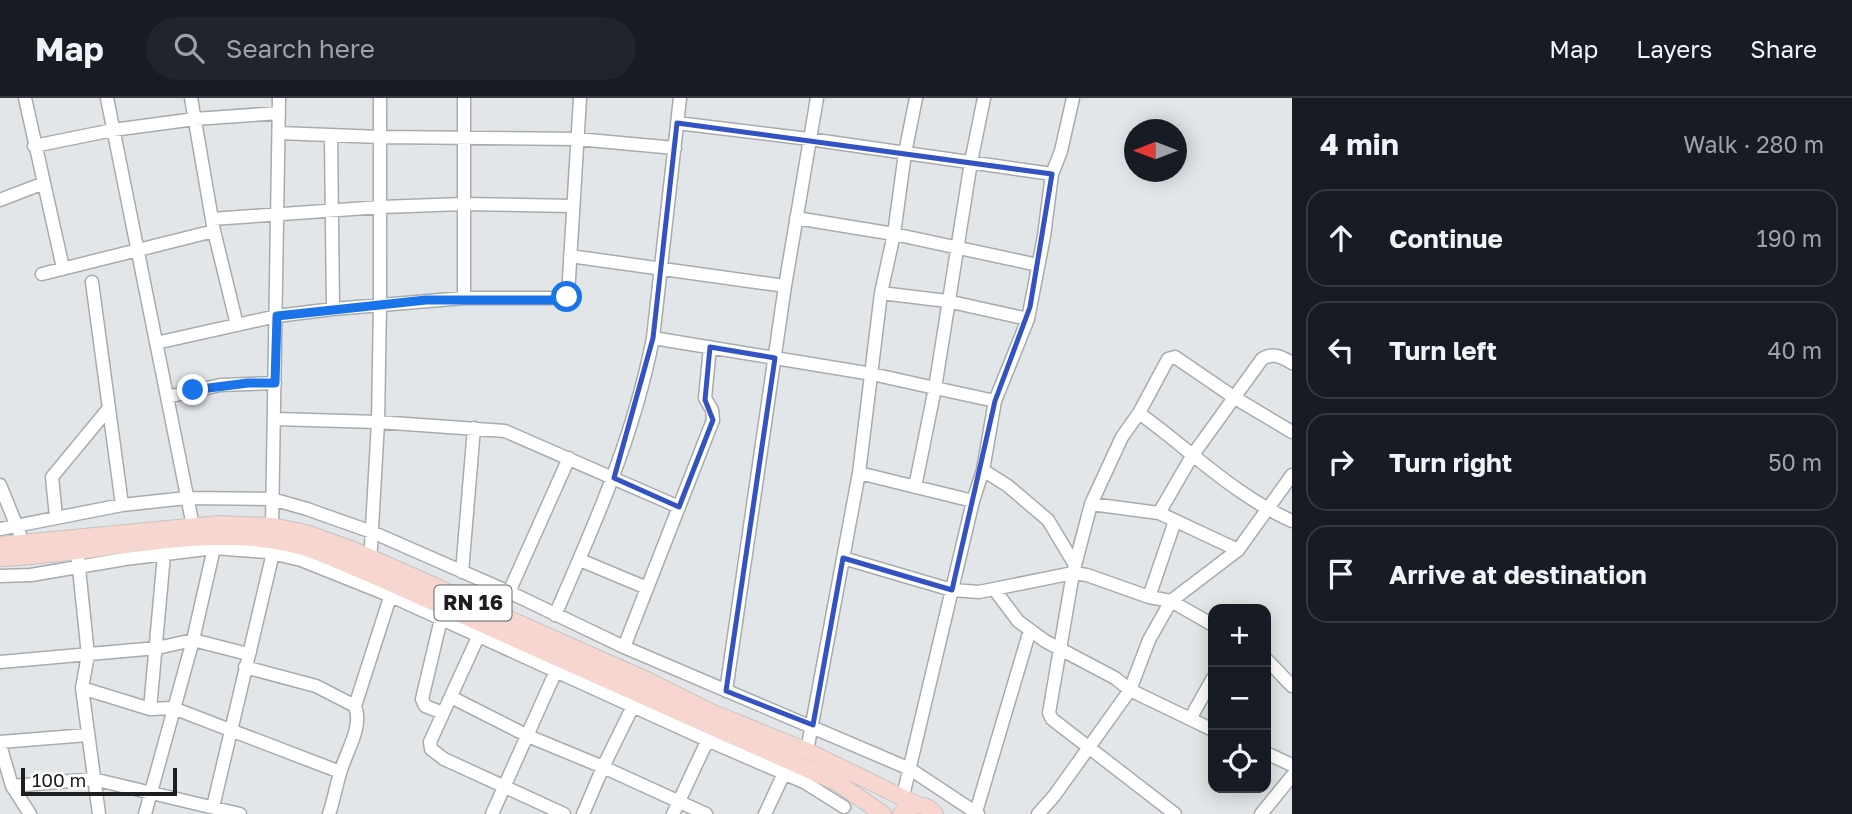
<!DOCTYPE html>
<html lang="en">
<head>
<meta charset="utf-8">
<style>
	body { margin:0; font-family:"Golos Text",sans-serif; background:#20242c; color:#f1f3f6 }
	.controls { position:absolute; right:21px; bottom:21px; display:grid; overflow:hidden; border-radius:14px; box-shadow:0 4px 18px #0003 }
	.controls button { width:63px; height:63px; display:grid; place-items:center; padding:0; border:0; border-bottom:2px solid #363941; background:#171b24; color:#f1f3f6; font:35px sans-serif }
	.compass { position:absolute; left:1124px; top:21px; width:63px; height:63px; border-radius:50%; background:#171b24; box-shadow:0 4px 18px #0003; rotate:270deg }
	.scale { position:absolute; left:21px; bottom:18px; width:156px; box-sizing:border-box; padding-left:7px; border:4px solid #1d1e1f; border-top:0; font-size:19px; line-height:24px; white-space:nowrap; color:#1d1e1f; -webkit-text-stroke:5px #fff; paint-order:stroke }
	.stop { position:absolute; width:21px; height:21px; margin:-16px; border:5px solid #1a73e8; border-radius:50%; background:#fff }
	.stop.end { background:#1a73e8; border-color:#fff; box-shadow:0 2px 7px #0008 }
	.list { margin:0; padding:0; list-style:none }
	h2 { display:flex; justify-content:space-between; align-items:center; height:91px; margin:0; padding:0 28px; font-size:30px }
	h2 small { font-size:23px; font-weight:400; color:#9ea1a6 }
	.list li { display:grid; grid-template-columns:46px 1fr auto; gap:21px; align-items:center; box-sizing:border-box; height:98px; margin:0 14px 14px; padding:0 14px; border:2px solid #363941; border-radius:21px }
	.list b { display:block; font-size:26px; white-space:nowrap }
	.list em { font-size:23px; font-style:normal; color:#9ea1a6 }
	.icon { flex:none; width:38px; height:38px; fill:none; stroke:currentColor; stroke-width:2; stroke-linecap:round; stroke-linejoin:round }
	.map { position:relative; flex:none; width:1292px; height:716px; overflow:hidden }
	header { display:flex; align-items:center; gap:42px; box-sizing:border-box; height:98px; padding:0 35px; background:#171b24; border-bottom:2px solid #363941 }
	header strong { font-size:33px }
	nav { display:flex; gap:38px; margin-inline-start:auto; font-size:24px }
	.search { width:490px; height:63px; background:#20242c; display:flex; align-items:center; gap:18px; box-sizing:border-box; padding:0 24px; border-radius:38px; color:#9ea1a6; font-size:26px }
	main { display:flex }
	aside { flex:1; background:#171b24 }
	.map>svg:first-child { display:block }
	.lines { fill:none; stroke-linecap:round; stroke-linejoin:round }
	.minor-casing { stroke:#a8abae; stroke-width:15 }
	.major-casing { stroke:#c4c4c5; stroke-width:18 }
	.minor { stroke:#fff; stroke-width:12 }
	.major { stroke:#f7d6cf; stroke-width:16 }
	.route { stroke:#1a73e8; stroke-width:9 }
	.marked { fill:none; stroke:#3353c3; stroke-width:5; stroke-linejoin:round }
	.labels { text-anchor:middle; stroke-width:7; stroke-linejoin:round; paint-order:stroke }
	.shield { fill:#fff; stroke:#616262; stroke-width:2 }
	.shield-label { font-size:21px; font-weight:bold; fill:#1d1e1f }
</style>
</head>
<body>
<header>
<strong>Map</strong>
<div class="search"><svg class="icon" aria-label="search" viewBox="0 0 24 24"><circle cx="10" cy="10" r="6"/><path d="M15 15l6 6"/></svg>Search here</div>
<nav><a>Map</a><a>Layers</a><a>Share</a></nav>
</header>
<main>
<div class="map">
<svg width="1292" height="716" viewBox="0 0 1292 716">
	<rect width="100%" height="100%" fill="#e3e6e9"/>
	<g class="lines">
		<defs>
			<path id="minor" d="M25 0 63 170
				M107 0 193 428
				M191 0 214 133 237 227
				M984 0 971 64 935 290 995 303
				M677 25 809 41 1052 76
				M279 35 380 39 577 41 675 50
				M331 38 333 211
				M34 48 113 32 195 21 279 15
				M0 102 44 85
				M796 120 894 136 905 55 916 0
				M212 121 381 109 463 106 573 108
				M570 158 785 188
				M42 176 214 133
				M92 184 122 407
				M881 195 947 203 1028 221
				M464 200V0
				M653 240 872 276 935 290 915 389
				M156 245 277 218 333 211 464 200H566L568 197 580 0
				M167 299 220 287 275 285
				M1139 315C1190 352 1234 397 1292 423
				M275 321 378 324 505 333 679 409
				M983 372 1008 388 1048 422 1075 467
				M859 375 973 403
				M0 387 20 436
				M1091 406 1122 339 1139 315 1168 261 1175 259 1235 300 1292 334
				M1159 415 1192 358 1262 261C1273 254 1282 259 1292 265
				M56 419 52 379 109 310
				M1175 423 1149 499 1171 503 1213 527
				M272 428 279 0
				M0 431 122 407 187 400 272 401 307 411 372 434 509 494 624 549 910 671 978 716
				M843 460 952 492 966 493 979 494 1073 475 1087 477 1149 499
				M78 461 88 557 82 590 99 716
				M580 462 647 490
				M370 466 378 324 380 206V0
				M462 474 474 330
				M0 478 31 477 125 461 214 450 267 454 301 462 391 498 707 642 804 684 844 709
				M994 491 1018 523 1045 543 1115 580 1130 592 1213 632
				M509 494 569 360
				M555 517C595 426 634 338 653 240L680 0
				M441 521 422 601 425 608 443 615
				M478 539 430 644 431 651 444 661 564 716
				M624 549 713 322 712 312 705 300 710 249
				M1266 561 1292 588
				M0 564 157 550 193 542 244 555 250 554
				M245 569 316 588 355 608
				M82 590 150 611 173 610 340 674
				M726 593 785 188 817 0
				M451 599 528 638 603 669 706 716
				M150 611 164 457
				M1190 621 1213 580
				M0 644 87 637
				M0 647 12 688 30 716
				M807 653 859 375 881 195 894 136 1038 167
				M1266 655 1292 667
				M12 688 93 681 240 716
				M903 698 973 403 983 372 995 303 1028 221 1044 138 1052 76 1061 53 1073 0
				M213 709 273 455
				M976 714 1030 532
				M145 716 193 542 214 450
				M329 716C334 702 336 687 341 672 347 652 363 629 355 608L393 490
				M492 716 556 573
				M583 716 603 669 636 602
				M673 716 710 637
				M765 716 786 671
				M1038 716 1054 698 1130 592 1149 542 1171 503 1238 452 1292 377
				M1175 716 1052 621 1049 615 1073 475 1091 406 1159 415 1238 452
				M1261 716 1292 678"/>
			<path id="major" d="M0 447 219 426 272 428 306 435 351 451 647 582 711 614 807 653 918 707
				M0 460C93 457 210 423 300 448 324 455 347 467 370 476L838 685 883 716
				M901 716C911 705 925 704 935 716"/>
		</defs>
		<use href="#minor" class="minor-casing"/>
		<use href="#major" class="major-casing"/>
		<use href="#minor" class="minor"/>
		<use href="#major" class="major"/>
	</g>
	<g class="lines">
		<path class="route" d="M193 292 248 285H275L277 218 426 202H561L567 199"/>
	</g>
	<path class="marked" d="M677 25 1052 76 1030 209 995 303 952 492 843 460 813 627 726 593 775 260 710 249 705 302 713 322 679 409 614 380 653 240Z"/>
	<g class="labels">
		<rect class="shield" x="434.5" y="487.5" width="77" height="35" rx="5"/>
		<g class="shield-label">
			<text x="473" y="512">RN 16</text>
		</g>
	</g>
</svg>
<div class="controls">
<button>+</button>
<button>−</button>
<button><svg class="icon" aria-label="locate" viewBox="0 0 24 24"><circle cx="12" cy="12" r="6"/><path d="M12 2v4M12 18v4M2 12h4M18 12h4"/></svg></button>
</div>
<svg class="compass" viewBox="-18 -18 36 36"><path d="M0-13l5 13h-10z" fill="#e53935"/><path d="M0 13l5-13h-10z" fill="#9ea1a6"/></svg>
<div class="scale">100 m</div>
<div class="stop" style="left:567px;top:199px"></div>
<div class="stop end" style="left:193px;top:292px"></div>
</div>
<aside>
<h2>4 min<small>Walk · 280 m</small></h2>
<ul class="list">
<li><svg class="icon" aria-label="ahead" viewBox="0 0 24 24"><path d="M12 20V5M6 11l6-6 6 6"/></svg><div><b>Continue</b></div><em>190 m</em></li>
<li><svg class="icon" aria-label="left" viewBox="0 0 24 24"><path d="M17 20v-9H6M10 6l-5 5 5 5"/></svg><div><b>Turn left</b></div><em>40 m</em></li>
<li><svg class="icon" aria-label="right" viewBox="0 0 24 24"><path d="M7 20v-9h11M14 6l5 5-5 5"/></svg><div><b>Turn right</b></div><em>50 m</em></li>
<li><svg class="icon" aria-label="arrive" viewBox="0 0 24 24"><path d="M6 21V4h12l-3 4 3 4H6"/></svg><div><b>Arrive at destination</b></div></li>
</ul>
</aside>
</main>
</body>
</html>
